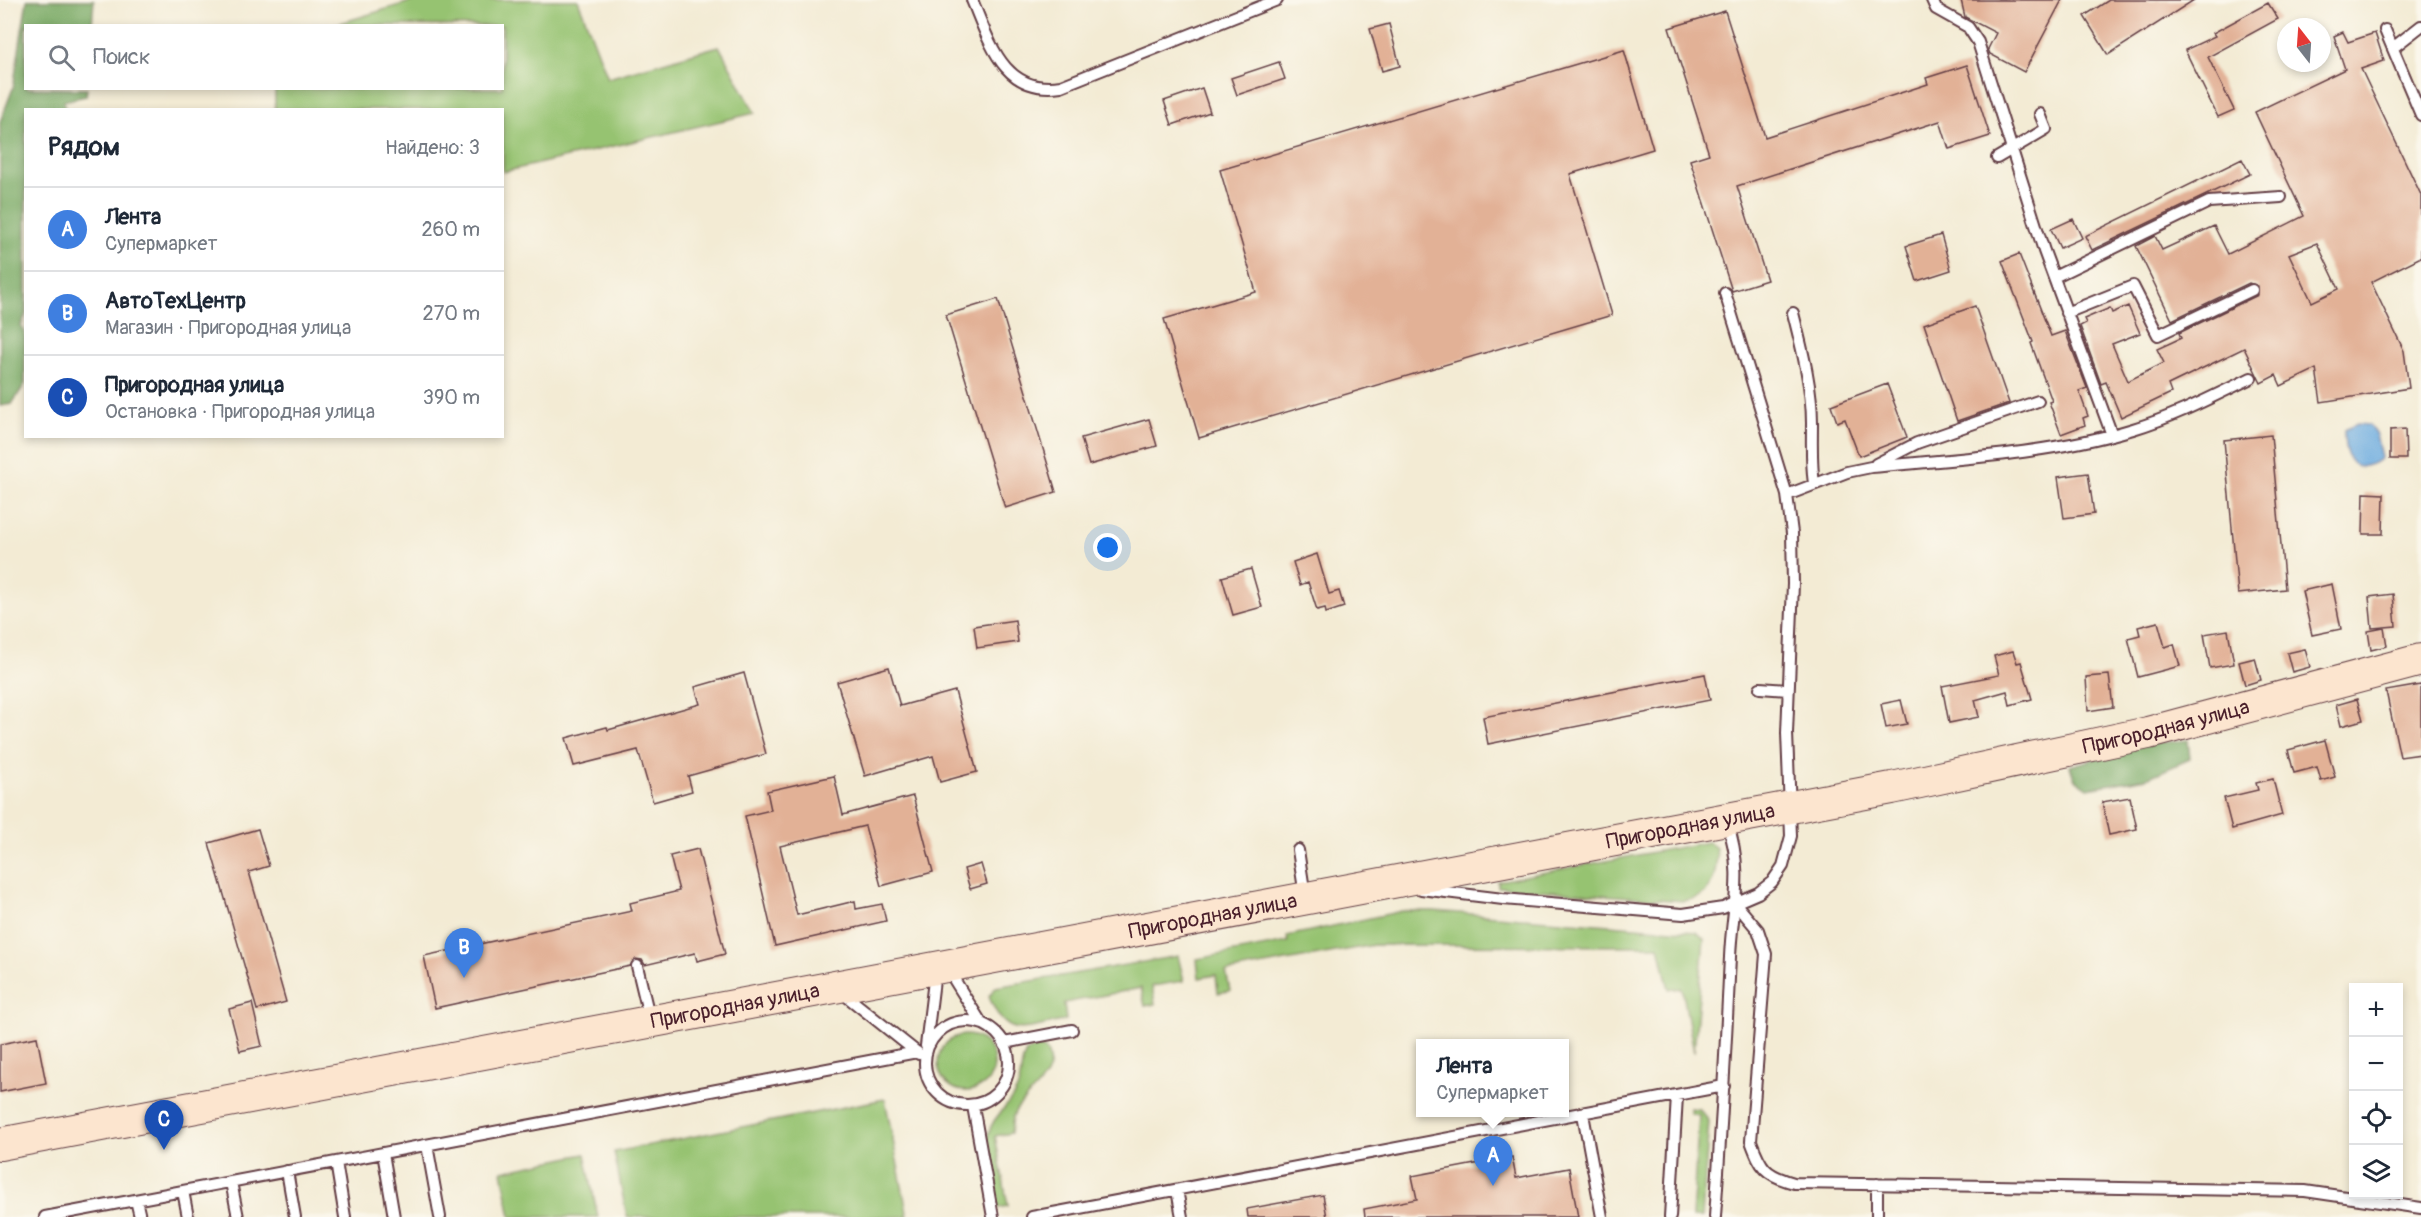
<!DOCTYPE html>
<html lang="ru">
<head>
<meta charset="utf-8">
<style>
	body { margin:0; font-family:Pangolin,sans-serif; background:#f6f6f7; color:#1f2937 }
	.controls { position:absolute; right:18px; bottom:18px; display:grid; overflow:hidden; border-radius:0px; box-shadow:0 3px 9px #0003 }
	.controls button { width:54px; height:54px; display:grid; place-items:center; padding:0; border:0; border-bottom:2px solid #e0e1e3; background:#fff; color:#1f2937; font:30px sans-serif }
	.compass { position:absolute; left:2277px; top:18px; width:54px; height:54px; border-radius:50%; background:#fff; box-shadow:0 3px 9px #0003; rotate:343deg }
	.you { position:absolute; left:1108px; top:548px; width:21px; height:21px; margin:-15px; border:4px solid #fff; border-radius:50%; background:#1a73e8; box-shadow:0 0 0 9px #1a73e833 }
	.badge { display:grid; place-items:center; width:39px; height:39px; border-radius:50%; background:#7c3aed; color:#fff; font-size:20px; font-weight:700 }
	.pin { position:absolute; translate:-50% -50px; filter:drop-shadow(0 2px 3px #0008) }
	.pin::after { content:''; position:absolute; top:32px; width:21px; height:18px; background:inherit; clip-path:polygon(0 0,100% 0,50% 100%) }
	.popup { position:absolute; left:1416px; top:1039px; width:153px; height:78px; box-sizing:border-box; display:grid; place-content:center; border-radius:0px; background:#fff; filter:drop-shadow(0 2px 4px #0005); font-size:20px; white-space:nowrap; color:#747a83 }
	.popup b { font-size:22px; color:#1f2937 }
	.popup::after { content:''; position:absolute; left:50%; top:100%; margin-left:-12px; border:12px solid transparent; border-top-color:#fff }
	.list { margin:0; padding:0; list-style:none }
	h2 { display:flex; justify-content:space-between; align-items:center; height:78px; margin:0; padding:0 24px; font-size:26px }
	h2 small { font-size:20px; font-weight:400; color:#747a83 }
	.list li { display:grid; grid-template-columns:39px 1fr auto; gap:18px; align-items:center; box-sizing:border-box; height:84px; padding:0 24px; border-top:2px solid #e0e1e3 }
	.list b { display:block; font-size:22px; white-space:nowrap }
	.list p { margin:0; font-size:20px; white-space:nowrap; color:#747a83 }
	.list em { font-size:20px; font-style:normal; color:#747a83 }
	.icon { flex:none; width:33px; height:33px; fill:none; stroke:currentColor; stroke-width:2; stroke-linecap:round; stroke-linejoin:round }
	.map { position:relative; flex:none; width:2421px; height:1217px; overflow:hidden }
	.search { position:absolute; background:#fff; box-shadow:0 3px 9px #0003; left:24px; top:24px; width:480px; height:66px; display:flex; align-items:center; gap:15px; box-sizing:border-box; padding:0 21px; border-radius:0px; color:#747a83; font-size:22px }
	.panel { position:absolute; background:#fff; box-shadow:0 3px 9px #0003; left:24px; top:108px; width:480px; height:330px; border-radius:0px }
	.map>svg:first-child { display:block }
	.green { fill:#96c371; stroke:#70714e; stroke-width:1.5 }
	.forest { fill:#78a963; stroke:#616447; stroke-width:1.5 }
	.water { fill:#6cabdf; stroke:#5b6585; stroke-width:1.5 }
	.building { fill:#e2b196; fill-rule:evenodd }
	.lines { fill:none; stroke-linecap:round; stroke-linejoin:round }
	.lane-casing { stroke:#633e44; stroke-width:14 }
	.secondary-casing { stroke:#633e44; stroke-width:34 }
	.lane { stroke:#fff; stroke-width:10 }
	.secondary { stroke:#fce5cf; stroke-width:32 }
	.labels { text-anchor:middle; stroke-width:5; stroke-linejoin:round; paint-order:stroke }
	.street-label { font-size:21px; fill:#4a1f2b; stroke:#fbf7ec }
</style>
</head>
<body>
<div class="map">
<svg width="2421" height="1217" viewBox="0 0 2421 1217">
	<rect width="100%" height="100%" fill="#fbf7ec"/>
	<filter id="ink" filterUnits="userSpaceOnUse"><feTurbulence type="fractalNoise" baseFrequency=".0167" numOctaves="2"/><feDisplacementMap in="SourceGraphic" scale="12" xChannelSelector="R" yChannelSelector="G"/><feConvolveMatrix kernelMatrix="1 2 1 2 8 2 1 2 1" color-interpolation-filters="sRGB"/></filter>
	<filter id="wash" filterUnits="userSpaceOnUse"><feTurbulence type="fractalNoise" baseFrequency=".008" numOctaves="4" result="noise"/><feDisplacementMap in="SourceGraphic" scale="24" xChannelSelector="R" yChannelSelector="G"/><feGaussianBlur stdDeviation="1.35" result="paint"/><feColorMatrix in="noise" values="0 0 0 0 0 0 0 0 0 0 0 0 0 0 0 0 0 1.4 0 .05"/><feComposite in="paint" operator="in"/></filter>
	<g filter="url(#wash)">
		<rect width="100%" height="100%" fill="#f3ebd4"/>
		<path class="green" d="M416 0H578L608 78 719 46 755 113 503 172 502 110 275 109V89L502 88V26L334 25Z
			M1708 842 1716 848C1718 862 1715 886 1702 895 1698 898 1689 900 1683 901L1498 887V881Z
			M1402 911H1434L1697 932 1704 939 1694 1052 1682 988 1669 990 1659 946 1374 945 1226 972 1230 991 1218 993 1216 975 1199 978 1197 959 1288 942 1287 936Z
			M1178 956 1184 981 1152 986 1155 1004 1145 1006 1141 988 1064 1003 1066 1020C1026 1028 1006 1043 989 996L996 987Z
			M938 1063a28 28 0 1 1 56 0a28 28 0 1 1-56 0Z
			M1039 1047 1047 1051C1058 1077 1030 1090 1016 1110 1012 1115 1012 1126 1011 1133L995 1136 1008 1206 998 1208C993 1181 978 1146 994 1121 1002 1109 1013 1101 1018 1087 1023 1074 1019 1063 1027 1051Z
			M885 1099 908 1217H627L614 1152Z
			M1690 1108 1699 1109 1709 1121 1702 1217H1692L1699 1115 1690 1113Z
			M585 1154 598 1217H511L502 1171Z"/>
		<path class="forest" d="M27 0H94L92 25 26 26V88L87 89 86 96 64 101 65 109 26 110V314L21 326 25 333V384L12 404 0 406V122L13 88Z
			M2188 740 2190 759 2147 778 2088 788 2074 778 2070 766 2146 744Z"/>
		<path class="water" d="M2357 424 2369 425 2376 435 2381 458C2376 463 2372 464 2365 466 2345 470 2344 443 2344 430Z"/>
		<g id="blocks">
			<path class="building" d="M1961 0H2062L2024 72 1990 54 1988 49 1996 33 1965 17Z
				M2109 0H2194L2108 55 2084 16Z
				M2268 3 2278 19 2208 57 2234 110 2218 117 2185 50 2215 36 2213 33Z
				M1725 11 1765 137 1928 84 1926 78 1967 65 1990 136 1949 149 1940 121 1737 186 1767 280 1732 291 1690 160 1709 154 1669 28Z
				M1389 24 1400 66 1382 71 1370 29Z
				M2343 32 2348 42 2375 33 2384 61 2361 69 2421 195V257L2371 282 2404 351 2409 388 2321 402 2316 369 2281 386 2276 375 2261 383 2244 348 2168 385 2171 393 2121 417 2106 382 2101 384 2080 326 2086 323 2084 319 2110 308 2112 313 2128 306 2140 333 2112 344 2128 381 2164 363 2157 349 2181 338 2179 333 2258 295V286L2249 283 2172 320 2136 246 2155 236 2162 250 2214 226 2228 254 2304 216 2255 112 2345 69 2334 36ZM2317 243 2339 289 2312 302 2289 254Z
				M1624 50 1653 149 1570 174 1612 315 1199 438 1164 319 1256 292 1220 170Z
				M1279 62 1285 79 1237 95 1231 78Z
				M1202 88 1210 112 1172 125 1164 101Z
				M2242 159 2250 174 2092 250 2085 236Z
				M2073 219 2082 238 2060 248 2051 229Z
				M1941 235 1951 270 1917 281 1906 246Z
				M2019 254 2051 336 2065 331 2087 388 2079 391 2088 416 2083 418 2085 425 2061 434 2049 402 2052 401 2031 343 2033 342 2002 261Z
				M998 299 1056 492 1005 508 946 315Z
				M1975 306 2009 403 1957 421 1924 324Z
				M1887 384 1907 437 1859 456 1845 419 1837 422 1831 405Z
				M1149 419 1157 446 1089 465 1081 438Z
				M2405 429 2406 459H2390V430Z
				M2271 435 2285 589 2238 594 2224 440Z
				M2088 473 2094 514 2064 518 2058 477Z
				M2364 493 2384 494 2383 534H2363Z
				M1317 554 1329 594 1339 591 1344 607 1326 613 1325 608 1317 610 1308 582 1300 585 1293 562Z
				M1251 569 1262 607 1233 615 1222 577Z
				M2332 584 2341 629 2312 635 2302 591Z
				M2393 594 2396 626 2372 628 2369 597Z
				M1015 620 1018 642 977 648 974 626Z
				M2158 622 2165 647 2174 644 2180 666 2138 677 2128 638 2140 635 2138 627Z
				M2384 628 2387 646 2371 650 2368 631Z
				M2228 630 2234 664 2210 668 2204 634Z
				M2305 649 2310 667 2292 672 2287 653Z
				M2013 651 2017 663 2021 662 2032 699 2010 705 2007 691 1975 700 1979 717 1949 723 1942 686 1999 675 1994 656Z
				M2255 658 2261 680 2245 685 2239 662Z
				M889 667 900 706 955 691 977 772 940 782 933 756 865 776 837 682Z
				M744 673 766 754 688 776 692 791 653 802 638 750 574 766 566 738 607 727 608 730 700 704 695 687Z
				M1705 674 1710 700 1488 744 1483 717Z
				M2109 675 2113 707 2088 711 2086 677Z
				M2421 685V754L2400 757 2386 691Z
				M2357 699 2363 720 2341 726 2336 705Z
				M1901 700 1907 724 1886 728 1881 704Z
				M2325 740 2335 777 2321 781 2317 767 2294 773 2288 750Z
				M834 776 843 815 913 796 933 872 881 886 865 826 780 846 797 915 855 901 856 909 882 904 886 921 775 946 745 816 771 810 767 791Z
				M2273 779 2282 815 2232 829 2224 798 2258 790 2256 783Z
				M2130 797 2137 829 2109 835 2102 802Z
				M258 829 269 866 249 872 286 1002 257 1010 209 843Z
				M698 849 725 954 697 961 695 953 645 965 642 960 636 959 630 966 435 1008 424 956 632 911 630 903 679 891 670 856Z
				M981 864 987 884 970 889 964 869Z
				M252 1003 262 1046 240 1051 229 1009Z
				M37 1037 46 1083 0 1092V1044Z
				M1512 1157 1516 1178 1569 1168 1578 1217H1365L1364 1209 1417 1199 1412 1176Z
				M1323 1195 1327 1217H1248L1247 1209Z"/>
		</g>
	</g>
	<g filter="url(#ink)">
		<use href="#blocks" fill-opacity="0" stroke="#633e44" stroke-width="1.5"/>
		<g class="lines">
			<defs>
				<path id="lane" d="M972 0C990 43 1004 95 1061 86L1277 0
					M1932 0 1936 9 1968 27 1978 42 2044 251 2112 435
					M2385 30 2421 115
					M2394 47 2421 26
					M1997 158 2046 129 2040 114
					M2054 277 2209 202 2281 197
					M1793 313C1802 349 1812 386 1812 423 1812 444 1811 463 1814 484
					M2066 313 2133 286 2158 335 2252 290
					M1876 464 1917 443 2038 401
					M1787 495 1847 472 1871 467C1956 459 2051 454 2133 429 2174 417 2212 397 2251 378
					M1760 688 1788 690
					M1298 850 1305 896
					M1421 889 1503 899 1683 914 1723 908 1758 893 1772 882 1783 866 1791 836 1787 733 1793 584 1792 533 1787 495 1725 293
					M1735 903 1758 930 1766 954 1751 1141C1761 1168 1765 1175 1794 1183L2305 1191 2421 1208
					M637 966 650 1020
					M947 968 980 1021
					M840 991 919 1054
					M925 1063a42 42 0 1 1 84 0a42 42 0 1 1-84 0Z
					M1004 1043 1072 1030
					M926 1046 935 972
					M973 1106 993 1217
					M1583 1114 1602 1217
					M427 1145 440 1217
					M383 1153 394 1217
					M336 1162 345 1217
					M287 1171 295 1217
					M231 1182 238 1217
					M1177 1190 1182 1217
					M183 1191 188 1217
					M136 1200 140 1217
					M45 1217 917 1052
					M1032 1217 1724 1086
					M1670 1217 1677 1096
					M1715 1217C1721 1130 1726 1044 1730 957 1732 905 1745 875 1727 822
					M1877 1217V1184"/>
				<g id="secondary">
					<path id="s1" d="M0 1144 1892 788 2148 733 2421 660"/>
				</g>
			</defs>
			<use href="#lane" class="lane-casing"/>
			<use href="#secondary" class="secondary-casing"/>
			<use href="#lane" class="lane"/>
			<use href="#secondary" class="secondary"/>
		</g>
	</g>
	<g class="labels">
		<g class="street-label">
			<text dy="7" stroke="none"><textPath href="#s1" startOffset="2206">Пригородная улица</textPath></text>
			<text dy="7" stroke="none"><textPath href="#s1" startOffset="1720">Пригородная улица</textPath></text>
			<text dy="7" stroke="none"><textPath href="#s1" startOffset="1234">Пригородная улица</textPath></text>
			<text dy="7" stroke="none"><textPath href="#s1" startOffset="748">Пригородная улица</textPath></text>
		</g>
	</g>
</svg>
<div class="controls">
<button>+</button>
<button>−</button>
<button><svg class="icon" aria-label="locate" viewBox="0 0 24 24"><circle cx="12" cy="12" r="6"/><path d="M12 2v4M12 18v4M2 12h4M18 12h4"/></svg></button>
<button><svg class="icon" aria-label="layers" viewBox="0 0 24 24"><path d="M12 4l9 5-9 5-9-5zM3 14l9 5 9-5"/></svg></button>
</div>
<svg class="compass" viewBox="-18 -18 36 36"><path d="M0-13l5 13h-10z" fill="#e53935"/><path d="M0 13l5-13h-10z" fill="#747a83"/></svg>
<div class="you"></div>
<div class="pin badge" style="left:1493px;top:1186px;background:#3f7fe0">A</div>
<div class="popup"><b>Лента</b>Супермаркет</div>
<div class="pin badge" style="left:464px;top:978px;background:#3f7fe0">B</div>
<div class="pin badge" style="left:164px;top:1150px;background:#1a4fb4">C</div>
<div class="search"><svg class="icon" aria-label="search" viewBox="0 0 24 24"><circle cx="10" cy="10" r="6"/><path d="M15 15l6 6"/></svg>Поиск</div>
<section class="panel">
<h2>Рядом<small>Найдено: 3</small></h2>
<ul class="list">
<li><span class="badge" style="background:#3f7fe0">A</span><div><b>Лента</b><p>Супермаркет</p></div><em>260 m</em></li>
<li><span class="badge" style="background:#3f7fe0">B</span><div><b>АвтоТехЦентр</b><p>Магазин · Пригородная улица</p></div><em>270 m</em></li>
<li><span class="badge" style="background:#1a4fb4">C</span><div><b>Пригородная улица</b><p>Остановка · Пригородная улица</p></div><em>390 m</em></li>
</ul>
</section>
</div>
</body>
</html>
